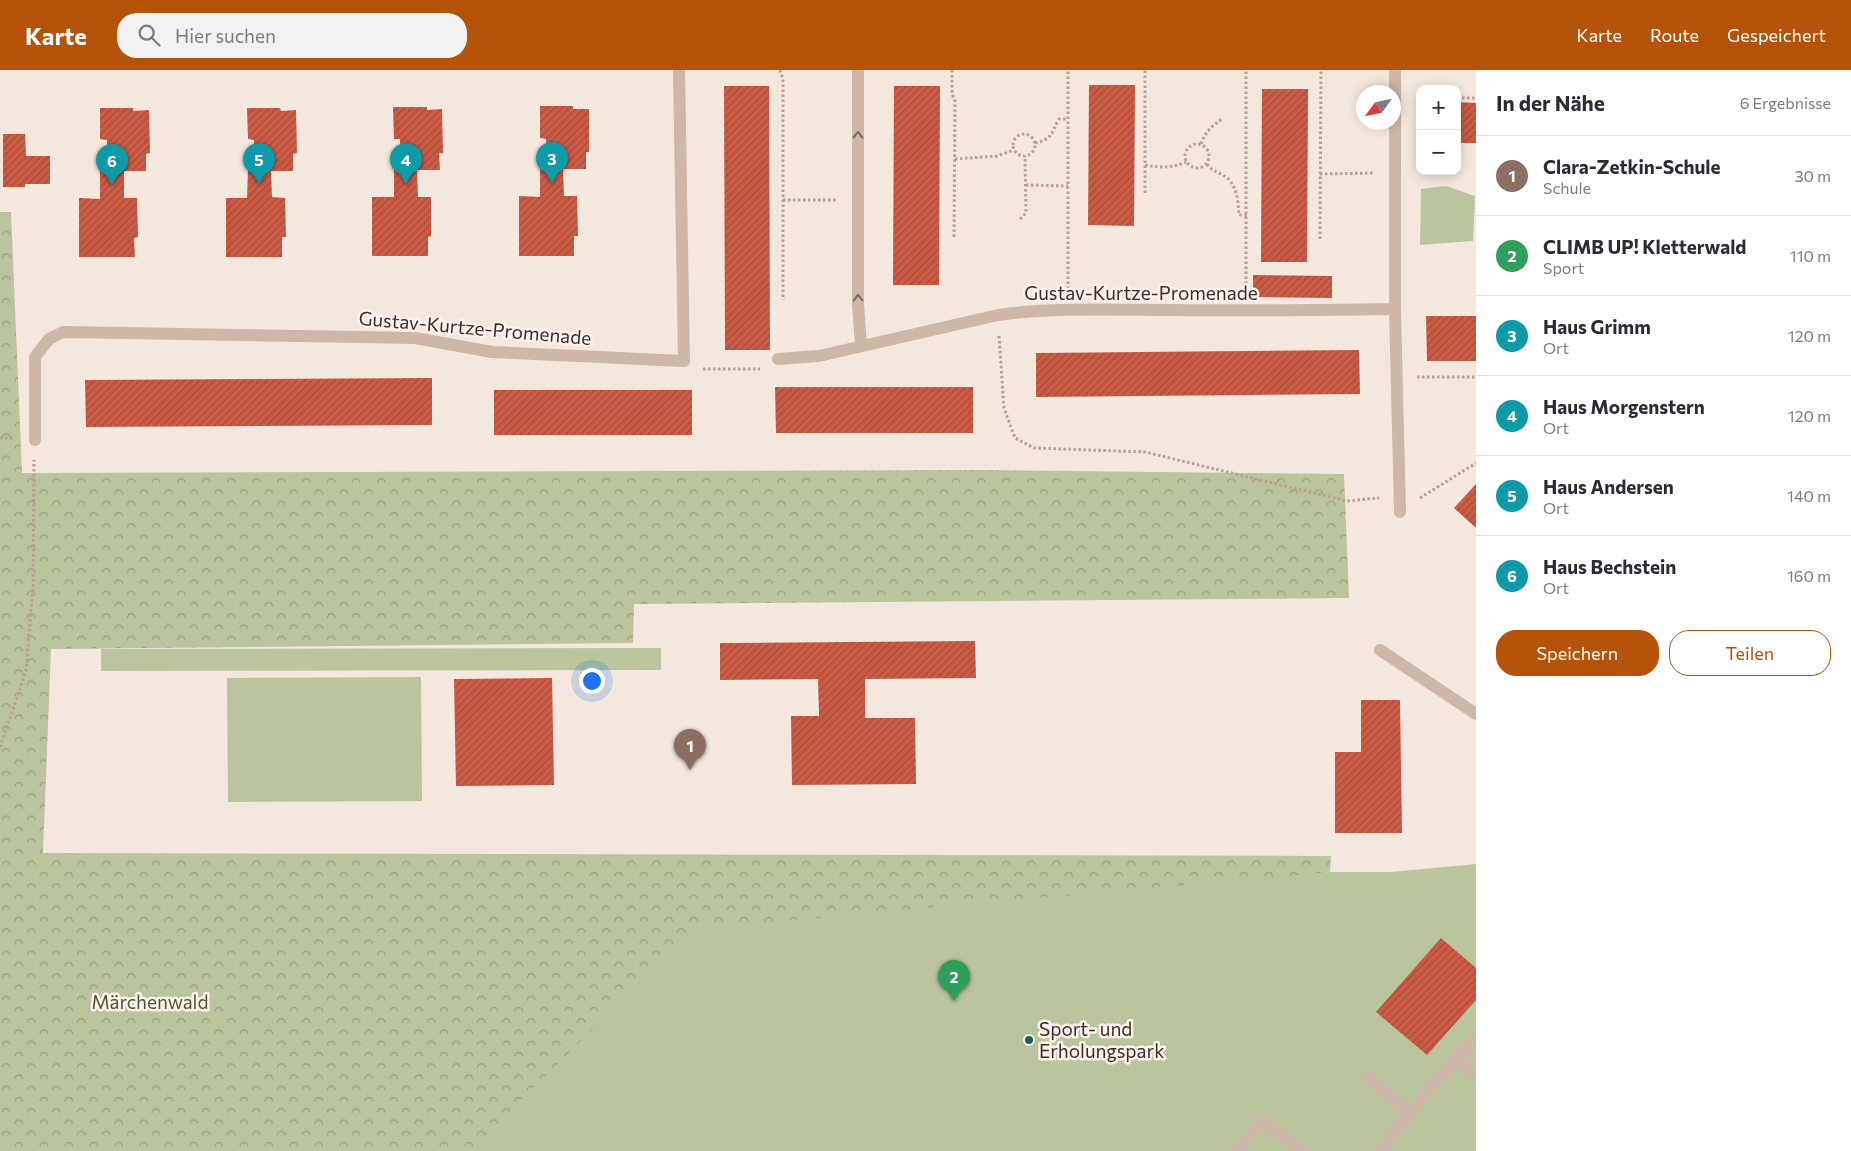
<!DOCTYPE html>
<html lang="de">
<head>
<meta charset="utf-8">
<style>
	body { margin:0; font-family:Commissioner,sans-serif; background:#f2f2f3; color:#2b2b33 }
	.controls { position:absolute; right:15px; top:15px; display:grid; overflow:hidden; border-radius:10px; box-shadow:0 2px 12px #0003 }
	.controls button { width:45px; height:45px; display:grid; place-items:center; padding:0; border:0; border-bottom:1px solid #e1e1e2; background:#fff; color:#2b2b33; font:25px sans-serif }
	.compass { position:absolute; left:1356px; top:15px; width:45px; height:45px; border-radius:50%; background:#fff; box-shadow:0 2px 12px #0003; rotate:237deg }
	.you { position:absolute; left:591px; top:610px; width:18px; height:18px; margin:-12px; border:4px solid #fff; border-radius:50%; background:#1a73e8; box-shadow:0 0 0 8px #1a73e833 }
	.badge { display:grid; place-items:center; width:32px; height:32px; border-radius:50%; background:#b45309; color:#fff; font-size:16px; font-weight:700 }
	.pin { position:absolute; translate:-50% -41px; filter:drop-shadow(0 1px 2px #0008) }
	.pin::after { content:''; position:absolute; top:26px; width:18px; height:15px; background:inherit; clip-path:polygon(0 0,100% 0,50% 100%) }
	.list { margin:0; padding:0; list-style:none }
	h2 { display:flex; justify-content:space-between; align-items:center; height:65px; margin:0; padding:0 20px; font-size:21px }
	h2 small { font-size:16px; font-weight:400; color:#7c7c81 }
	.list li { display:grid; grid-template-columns:32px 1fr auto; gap:15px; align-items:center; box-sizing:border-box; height:80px; padding:0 20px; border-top:1px solid #e1e1e2 }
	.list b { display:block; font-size:19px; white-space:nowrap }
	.list p { margin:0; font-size:16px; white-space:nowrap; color:#7c7c81 }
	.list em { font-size:16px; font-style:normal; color:#7c7c81 }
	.actions { display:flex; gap:10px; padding:15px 20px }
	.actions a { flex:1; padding:11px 0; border:1px solid #b45309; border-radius:20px; text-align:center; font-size:18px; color:#b45309 }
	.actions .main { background:#b45309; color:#fff }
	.icon { flex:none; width:28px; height:28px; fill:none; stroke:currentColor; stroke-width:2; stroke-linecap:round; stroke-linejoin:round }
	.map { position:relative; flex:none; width:1476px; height:1081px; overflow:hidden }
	header { display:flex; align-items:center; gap:30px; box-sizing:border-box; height:70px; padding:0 25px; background:#b45309; color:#fff }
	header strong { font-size:24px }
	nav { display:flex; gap:28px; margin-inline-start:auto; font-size:18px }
	.search { width:350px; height:45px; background:#f2f2f3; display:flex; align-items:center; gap:12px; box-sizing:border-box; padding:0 18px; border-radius:20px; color:#7c7c81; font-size:19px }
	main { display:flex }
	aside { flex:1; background:#fff }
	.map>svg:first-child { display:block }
	.forest { fill:url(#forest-crowns) }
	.green { fill:#bac49d }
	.building { fill:url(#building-hatch) }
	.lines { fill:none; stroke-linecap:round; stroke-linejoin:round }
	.path { stroke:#b9a093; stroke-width:3; stroke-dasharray:2.5 2.5; stroke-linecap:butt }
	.lane { stroke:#cdb7a9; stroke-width:12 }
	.street { stroke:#cdb7a9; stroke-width:12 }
	.oneway { stroke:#7c6b63 }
	.poi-dot { fill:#1d5d5c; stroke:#fbf2eb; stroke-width:2 }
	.labels { text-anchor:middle; stroke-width:5; stroke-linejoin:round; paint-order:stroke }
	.street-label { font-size:19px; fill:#3a2d29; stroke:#fbf2eb }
	.park-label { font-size:19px; fill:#4c592c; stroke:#fbf2eb }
	.poi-label { font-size:19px; fill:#3a2d29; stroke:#fbf2eb; text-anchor:start }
</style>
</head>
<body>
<header>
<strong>Karte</strong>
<div class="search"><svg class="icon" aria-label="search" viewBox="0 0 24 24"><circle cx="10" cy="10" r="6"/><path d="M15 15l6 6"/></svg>Hier suchen</div>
<nav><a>Karte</a><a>Route</a><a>Gespeichert</a></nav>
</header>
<main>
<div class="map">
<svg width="1476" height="1081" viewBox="0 0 1476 1081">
	<defs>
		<pattern id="forest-crowns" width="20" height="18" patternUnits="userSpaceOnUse" patternTransform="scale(1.25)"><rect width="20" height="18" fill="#bac49d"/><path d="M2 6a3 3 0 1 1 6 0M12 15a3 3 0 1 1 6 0" fill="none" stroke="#98a080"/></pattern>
		<pattern id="building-hatch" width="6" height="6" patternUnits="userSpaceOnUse" patternTransform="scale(1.25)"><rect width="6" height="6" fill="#cb5b45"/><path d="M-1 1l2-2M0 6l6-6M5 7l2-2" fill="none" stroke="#a64c3a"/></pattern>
	</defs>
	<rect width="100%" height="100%" fill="#f4e8de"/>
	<path class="forest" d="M0 142H11L22 403 981 400 1344 404 1349 528 634 534 633 573 51 579 43 783 1331 786 1330 802H1391L1166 1081H0Z"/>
	<path class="green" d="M1446 116 1475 126 1473 171 1420 175 1421 119Z
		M661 578V600L101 601V579Z
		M421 607 422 731 228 732 227 608Z
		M1476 794V1081H470L694 859 1330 802H1391Z"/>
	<path class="building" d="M1089 15H1135L1134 156 1088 155Z
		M724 16H769L770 280H725Z
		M894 16H940L939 215H893Z
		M1262 19H1308L1307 192H1261Z
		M1457 32 1476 33V73H1457Z
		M540 36H573V39H589V82H586V99H563L564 126H577L578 166H574V186H519V126L540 127V99H548L546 69 540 68Z
		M393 37H427V40L442 39 443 83H439L440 100H417L418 127H431V166L428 167V186H372V127H394V100L401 99 400 69H394Z
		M100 38H133V41L149 40 150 83 146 84V101H124V128H137L138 167 134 168 135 187H79V128L100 129V101L108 100 107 70 100 69Z
		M247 38H280L281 41 296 40 297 83 293 84V101H271L272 127 285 128 286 167H282V187H226V128H247L248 101 255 100 254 70 248 69Z
		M3 64H25L26 86H50V114H25V117H3Z
		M1253 205 1332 206V228L1253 227Z
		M1426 246H1476V291H1427Z
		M1359 280 1360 324 1036 327V283Z
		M432 308V355L86 357 85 310Z
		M775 317H973V363H776Z
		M494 320H692V365H494Z
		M1476 414V458L1454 438Z
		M975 571 976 608 865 609V648H915L916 714 792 715 791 646H819L818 609 720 610V573Z
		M552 608 554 715 456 716 454 609Z
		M1361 630H1400L1402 763H1335V682H1361Z
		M1441 868 1476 898V930L1427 985 1376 942Z"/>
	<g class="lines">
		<path class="path" d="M780 0 783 10V230
			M952 0V24L955 31 954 167
			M1457 28H1476
			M1013 75a11 11 0 1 1 22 0a11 11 0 1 1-22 0Z
			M1035 73C1053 69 1051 63 1059 49H1068
			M1185 86a12 12 0 1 1 24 0a12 12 0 1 1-24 0Z
			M1201 74C1205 62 1212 56 1222 49
			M955 89 997 86 1014 80
			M1207 94C1212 101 1216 101 1223 105 1237 113 1238 130 1239 145H1247
			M1145 95C1161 98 1171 98 1186 92
			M1320 104 1374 103
			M1026 115 1068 116
			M1145 123V0
			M783 130H837
			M1020 149 1026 143 1025 86
			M1320 169 1321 0
			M1068 219V0
			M1246 219V0
			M999 266 1004 338 1015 368 1034 378 1145 382 1347 431 1379 428
			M703 299H760
			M1417 307H1476
			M0 368H14
			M1420 428 1476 393
			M0 677 26 601 33 515 34 390"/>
		<path class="lane" d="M1395 239 1400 442
			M1380 580 1476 644
			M1457 989 1476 1006
			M1368 1007 1410 1042
			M1235 1081 1262 1051 1303 1081
			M1379 1081 1410 1042 1476 965"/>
		<path class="street" d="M858 0V234L861 276
			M778 289 819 286 998 245C1056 237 1116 240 1175 240 1249 241 1322 240 1395 239V0
			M35 370V287L49 269 63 262 415 268 492 282 684 291 679 0"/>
	</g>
	<defs><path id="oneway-chevron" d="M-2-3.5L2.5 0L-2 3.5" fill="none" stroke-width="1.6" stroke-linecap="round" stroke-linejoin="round" transform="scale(1.25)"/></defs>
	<g class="oneway">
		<use href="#oneway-chevron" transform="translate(858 65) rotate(-89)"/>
		<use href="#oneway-chevron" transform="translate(858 228) rotate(-91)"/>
	</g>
	<circle class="poi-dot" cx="1029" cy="970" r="5"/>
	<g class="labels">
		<g class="street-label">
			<text x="1141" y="230">Gustav-Kurtze-Promenade</text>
			<text transform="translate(475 258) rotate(5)" y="7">Gustav-Kurtze-Promenade</text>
		</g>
		<g class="park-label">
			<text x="150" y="939">Märchenwald</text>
		</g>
		<g class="poi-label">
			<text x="1039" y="966">Sport- und<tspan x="1039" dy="22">Erholungspark</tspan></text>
		</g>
	</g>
</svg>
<div class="controls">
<button>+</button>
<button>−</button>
</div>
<svg class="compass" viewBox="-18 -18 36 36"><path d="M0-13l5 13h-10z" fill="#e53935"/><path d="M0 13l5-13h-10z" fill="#7c7c81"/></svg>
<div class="you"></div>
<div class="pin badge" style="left:690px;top:700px;background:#8d6e63">1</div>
<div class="pin badge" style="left:954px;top:931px;background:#2e9e5b">2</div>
<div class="pin badge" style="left:552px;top:113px;background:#0f9aa8">3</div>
<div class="pin badge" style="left:406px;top:114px;background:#0f9aa8">4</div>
<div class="pin badge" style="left:259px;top:114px;background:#0f9aa8">5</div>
<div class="pin badge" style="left:112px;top:115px;background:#0f9aa8">6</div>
</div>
<aside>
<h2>In der Nähe<small>6 Ergebnisse</small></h2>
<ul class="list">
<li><span class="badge" style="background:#8d6e63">1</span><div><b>Clara-Zetkin-Schule</b><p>Schule</p></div><em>30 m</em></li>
<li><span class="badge" style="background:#2e9e5b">2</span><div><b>CLIMB UP! Kletterwald</b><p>Sport</p></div><em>110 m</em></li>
<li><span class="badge" style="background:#0f9aa8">3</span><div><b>Haus Grimm</b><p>Ort</p></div><em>120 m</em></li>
<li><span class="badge" style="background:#0f9aa8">4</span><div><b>Haus Morgenstern</b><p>Ort</p></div><em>120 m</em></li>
<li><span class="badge" style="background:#0f9aa8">5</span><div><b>Haus Andersen</b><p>Ort</p></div><em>140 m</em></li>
<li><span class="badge" style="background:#0f9aa8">6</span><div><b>Haus Bechstein</b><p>Ort</p></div><em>160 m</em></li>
</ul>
<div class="actions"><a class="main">Speichern</a><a>Teilen</a></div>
</aside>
</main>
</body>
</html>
